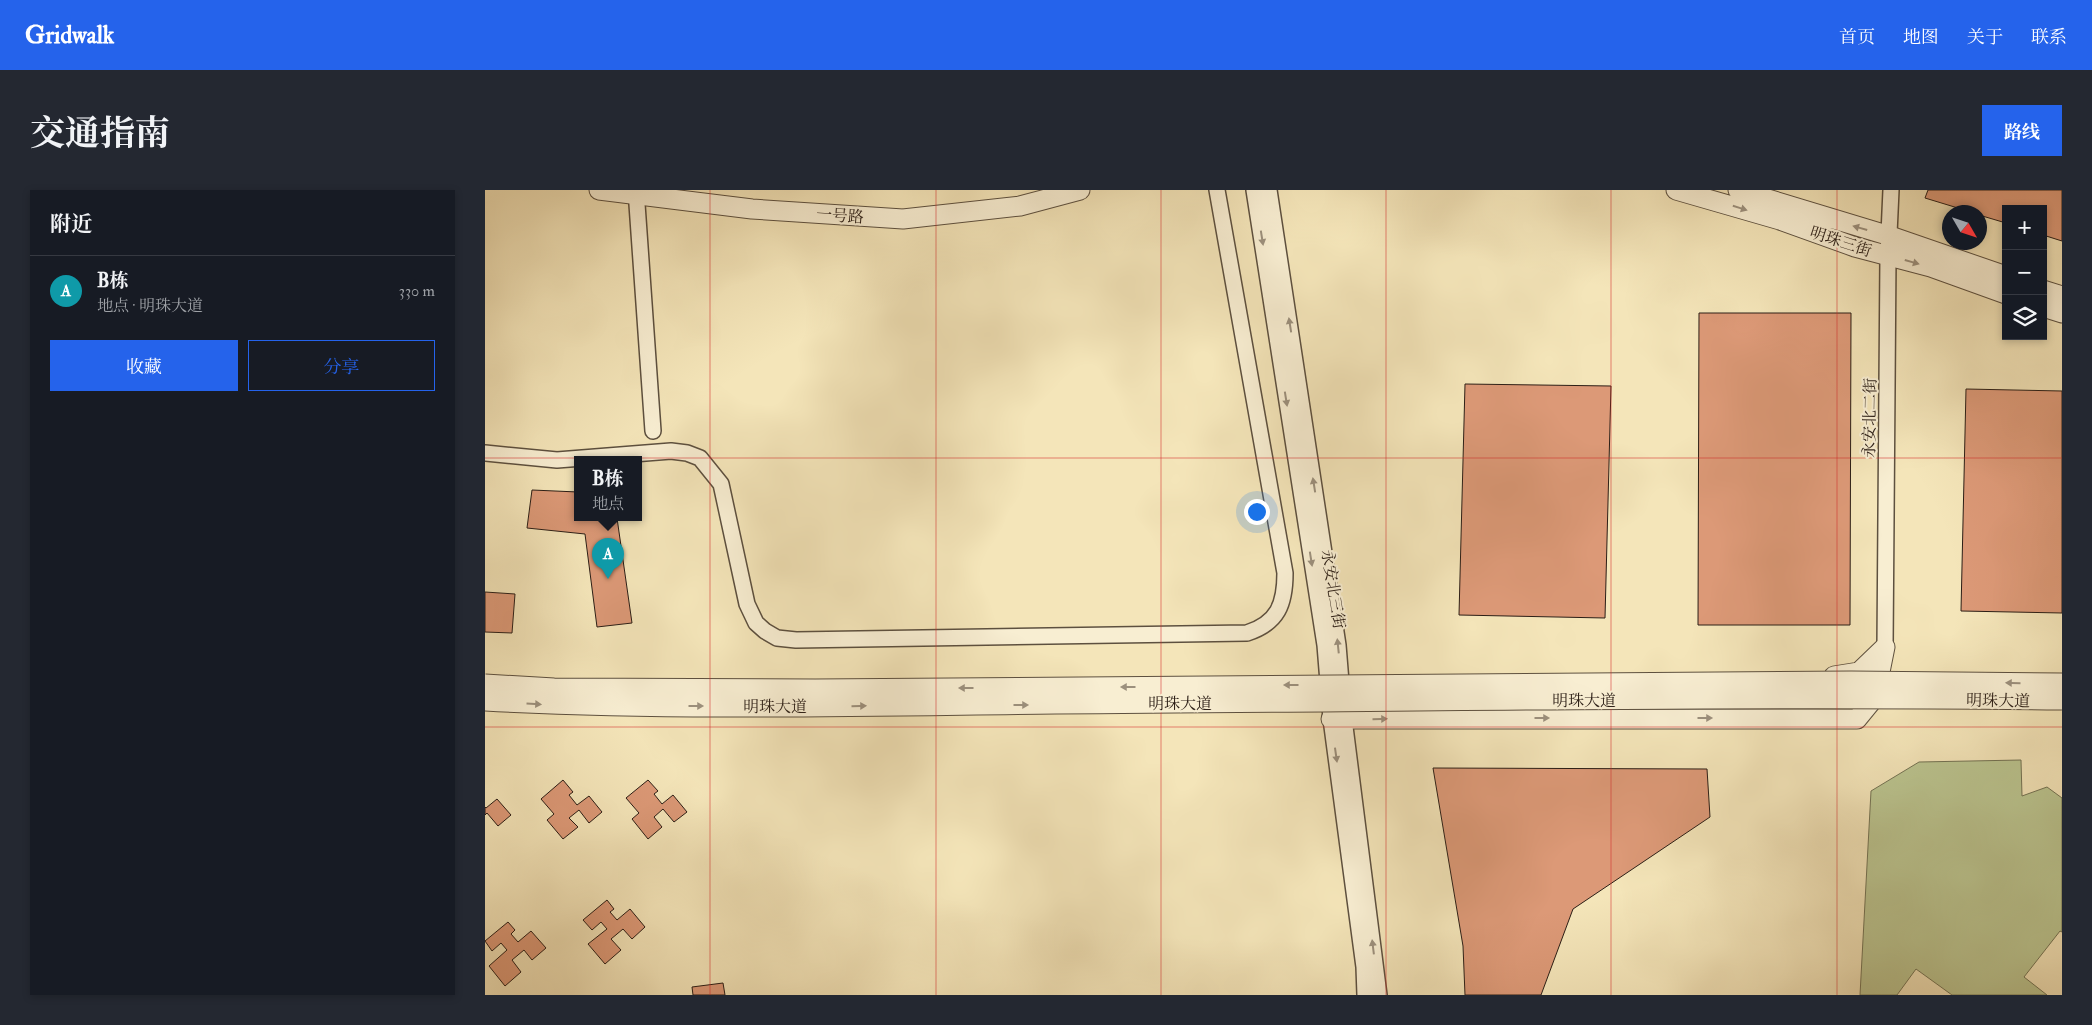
<!DOCTYPE html>
<html lang="zh">
<head>
<meta charset="utf-8">
<style>
	body { margin:0; font-family:"IM FELL Double Pica","Noto Serif SC",serif; background:#242831; color:#f1f3f6 }
	.controls { position:absolute; right:15px; top:15px; display:grid; overflow:hidden; border-radius:0px; box-shadow:0 2px 8px #0003 }
	.controls button { width:45px; height:45px; display:grid; place-items:center; padding:0; border:0; border-bottom:1px solid #363941; background:#171b24; color:#f1f3f6; font:25px sans-serif }
	.compass { position:absolute; left:1457px; top:15px; width:45px; height:45px; border-radius:50%; background:#171b24; box-shadow:0 2px 8px #0003; rotate:129deg }
	.you { position:absolute; left:771px; top:321px; width:18px; height:18px; margin:-12px; border:4px solid #fff; border-radius:50%; background:#1a73e8; box-shadow:0 0 0 8px #1a73e833 }
	.badge { display:grid; place-items:center; width:32px; height:32px; border-radius:50%; background:#2563eb; color:#fff; font-size:16px; font-weight:700 }
	.pin { position:absolute; translate:-50% -41px; filter:drop-shadow(0 1px 2px #0008) }
	.pin::after { content:''; position:absolute; top:26px; width:18px; height:15px; background:inherit; clip-path:polygon(0 0,100% 0,50% 100%) }
	.popup { position:absolute; left:89px; top:266px; width:68px; height:65px; box-sizing:border-box; display:grid; place-content:center; border-radius:0px; background:#171b24; filter:drop-shadow(0 1px 4px #0005); font-size:16px; white-space:nowrap; color:#9ea1a6 }
	.popup b { font-size:19px; color:#f1f3f6 }
	.popup::after { content:''; position:absolute; left:50%; top:100%; margin-left:-10px; border:10px solid transparent; border-top-color:#171b24 }
	.list { margin:0; padding:0; list-style:none }
	h2 { display:flex; justify-content:space-between; align-items:center; height:65px; margin:0; padding:0 20px; font-size:21px }
	h2 small { font-size:16px; font-weight:400; color:#9ea1a6 }
	.list li { display:grid; grid-template-columns:32px 1fr auto; gap:15px; align-items:center; box-sizing:border-box; height:70px; padding:0 20px; border-top:1px solid #363941 }
	.list b { display:block; font-size:19px; white-space:nowrap }
	.list p { margin:0; font-size:16px; white-space:nowrap; color:#9ea1a6 }
	.list em { font-size:16px; font-style:normal; color:#9ea1a6 }
	.actions { display:flex; gap:10px; padding:15px 20px }
	.actions a { flex:1; padding:11px 0; border:1px solid #2563eb; border-radius:0px; text-align:center; font-size:18px; color:#2563eb }
	.actions .main { background:#2563eb; color:#fff }
	.icon { flex:none; width:28px; height:28px; fill:none; stroke:currentColor; stroke-width:2; stroke-linecap:round; stroke-linejoin:round }
	.map { position:relative; flex:none; width:1577px; height:805px; overflow:hidden; border-radius:0px }
	header { display:flex; align-items:center; gap:30px; box-sizing:border-box; height:70px; padding:0 25px; background:#2563eb; color:#fff }
	header strong { font-size:24px }
	nav { display:flex; gap:28px; margin-inline-start:auto; font-size:18px }
	.intro { display:flex; align-items:center; justify-content:space-between; box-sizing:border-box; height:120px; padding:0 30px }
	h1 { margin:0; font-size:35px }
	.button { padding:12px 22px; border-radius:0px; background:#2563eb; color:#fff; font-size:18px; font-weight:700 }
	main { display:flex; gap:30px; padding:0 30px }
	aside { flex:1; background:#171b24; border-radius:0px; box-shadow:0 2px 8px #0003 }
	.map>svg:first-child { display:block }
	.green { fill:#bbc590; stroke:#737253 }
	.building { fill:#dc9977; stroke:#2b1e16 }
	.lines { fill:none; stroke-linecap:round; stroke-linejoin:round }
	.minor-casing { stroke:#5d503f; stroke-width:18 }
	.tertiary-casing { stroke:#5d503f; stroke-width:21 }
	.minor { stroke:#f8eed2; stroke-width:15 }
	.tertiary { stroke:#f8eed2; stroke-width:19 }
	.tertiary-bridge-casing { stroke:#5d503f; stroke-width:21; stroke-linecap:butt }
	.tertiary-bridge { stroke:#f8eed2; stroke-width:19 }
	.oneway { fill:#9c907d }
	.grid { fill:none; stroke:#d62828; stroke-width:1; stroke-opacity:0.55 }
	.labels { text-anchor:middle; stroke-width:4; stroke-linejoin:round; paint-order:stroke }
	.street-label { font-size:16px; fill:#2b1e16; stroke:#f8eed2 }
</style>
</head>
<body>
<header>
<strong>Gridwalk</strong>
<nav><a>首页</a><a>地图</a><a>关于</a><a>联系</a></nav>
</header>
<div class="intro"><h1>交通指南</h1><a class="button">路线</a></div>
<main>
<aside>
<h2>附近<small></small></h2>
<ul class="list">
<li><span class="badge" style="background:#0f9aa8">A</span><div><b>B栋</b><p>地点 · 明珠大道</p></div><em>330 m</em></li>
</ul>
<div class="actions"><a class="main">收藏</a><a>分享</a></div>
</aside>
<div class="map">
<svg width="1577" height="805" viewBox="0 0 1577 805">
	<rect width="100%" height="100%" fill="#f4e5b9"/>
	<filter id="stains"><feTurbulence type="fractalNoise" baseFrequency=".004" numOctaves="4"/><feColorMatrix values="0 0 0 0 .2 0 0 0 0 .09 0 0 0 0 .02 0 0 0 .5 -.17"/></filter>
	<radialGradient id="worn" r=".72"><stop offset=".6" stop-color="#630" stop-opacity="0"/><stop offset="1" stop-color="#630" stop-opacity=".3"/></radialGradient>
	<path class="green" d="M1536 570 1537 606 1562 597 1577 608V742L1575 741 1539 787 1562 805H1467L1431 779 1412 805H1375L1386 601 1434 572Z"/>
	<path class="building" d="M1443 0H1577V51L1558 45V19H1521V33L1494 25V22H1486L1440 8Z
		M1214 123H1366L1365 435H1213Z
		M980 194 1126 196 1120 428 974 425Z
		M1481 199 1577 201V423L1476 421Z
		M47 300 93 302V328H132L147 433 112 437 100 344 42 338Z
		M0 402 30 404 27 443 0 442Z
		M948 578 1222 579 1225 627 1088 719 1056 805H980L978 756Z
		M78 590 88 602 84 605 92 615 104 606 117 622 104 633 94 620 84 628 93 637 78 649 62 630 69 624 56 609Z
		M163 590 173 601 169 604 177 614 188 605 202 622 189 632 178 619 169 627 177 637 163 649 147 629 154 623 141 608Z
		M12 609 26 625 13 636 2 623 0 625V617L1 618Z
		M122 710 129 719 125 722 132 730 145 719 160 737 147 749 138 739 126 749 136 760 120 774 103 754 122 739 116 732 107 740 98 730Z
		M23 732 30 740 26 744 33 752 46 741 61 758 47 770 39 760 27 770 36 782 20 796 4 776 22 760 16 753 7 761 0 751Z
		M238 793 240 805H208L207 797Z"/>
	<g class="lines">
		<defs>
			<path id="minor" d="M151 0 168 241
				M769 0 840 455 846 529 879 777 880 805
				M784 0 853 455 859 529 894 805
				M0 263 72 270 186 261 202 263 215 268 236 294 262 414 271 433 280 441 292 448 311 450 762 443C793 433 800 414 800 383L732 0
				M1400 457 1403 66 1406 0"/>
			<path id="tertiary" d="M114 0 267 19 418 29 535 16 595 0
				M1191 0 1295 30 1370 57 1446 77 1521 104
				M1253 0 1405 46 1521 86
				M1558 100 1577 106
				M1558 117 1577 123
				M1349 486 1374 482 1400 457
				M846 529H1372L1390 507 1400 457"/>
		</defs>
		<use href="#minor" class="minor-casing"/>
		<use href="#tertiary" class="tertiary-casing"/>
		<use href="#minor" class="minor"/>
		<use href="#tertiary" class="tertiary"/>
		<defs>
			<path id="tertiary-bridge" d="M0 494 69 498 330 499 1366 491 1577 493
				M0 511C190 521 381 516 571 514 906 512 1242 506 1577 510"/>
		</defs>
		<use href="#tertiary-bridge" class="tertiary-bridge-casing"/>
		<use href="#tertiary-bridge" class="tertiary-bridge"/>
	</g>
	<defs><path id="oneway-solid" d="M-6-.8H1V-3.2L6.5 0L1 3.2V.8H-6Z" transform="scale(1.25)"/></defs>
	<g class="oneway">
		<use href="#oneway-solid" transform="translate(1255 18) rotate(17)"/>
		<use href="#oneway-solid" transform="translate(1375 38) rotate(-164)"/>
		<use href="#oneway-solid" transform="translate(777 48) rotate(81)"/>
		<use href="#oneway-solid" transform="translate(1427 72) rotate(16)"/>
		<use href="#oneway-solid" transform="translate(805 135) rotate(-99)"/>
		<use href="#oneway-solid" transform="translate(801 209) rotate(81)"/>
		<use href="#oneway-solid" transform="translate(829 295) rotate(-99)"/>
		<use href="#oneway-solid" transform="translate(826 369) rotate(81)"/>
		<use href="#oneway-solid" transform="translate(853 456) rotate(-96)"/>
		<use href="#oneway-solid" transform="translate(1528 493) rotate(-179)"/>
		<use href="#oneway-solid" transform="translate(806 495) rotate(180)"/>
		<use href="#oneway-solid" transform="translate(643 497) rotate(180)"/>
		<use href="#oneway-solid" transform="translate(481 498) rotate(180)"/>
		<use href="#oneway-solid" transform="translate(49 514) rotate(3)"/>
		<use href="#oneway-solid" transform="translate(536 515)"/>
		<use href="#oneway-solid" transform="translate(211 516)"/>
		<use href="#oneway-solid" transform="translate(374 516) rotate(-1)"/>
		<use href="#oneway-solid" transform="translate(1057 528)"/>
		<use href="#oneway-solid" transform="translate(1220 528)"/>
		<use href="#oneway-solid" transform="translate(895 529) rotate(-1)"/>
		<use href="#oneway-solid" transform="translate(851 565) rotate(82)"/>
		<use href="#oneway-solid" transform="translate(888 757) rotate(-97)"/>
	</g>
	<path class="grid" d="M225 0V805M451 0V805M676 0V805M901 0V805M1126 0V805M1352 0V805M0 268H1577M0 537H1577"/>
	<g class="labels">
		<g class="street-label">
			<text transform="translate(355 25) rotate(4)" y="6">一号路</text>
			<text transform="translate(1356 51) rotate(18)" y="6">明珠三街</text>
			<text transform="translate(1384 228) rotate(-89)" y="6">永安北二街</text>
			<text transform="translate(849 399) rotate(81)" y="6">永安北三街</text>
			<text x="1099" y="516">明珠大道</text>
			<text transform="translate(1513 510) rotate(1)" y="6">明珠大道</text>
			<text x="695" y="519">明珠大道</text>
			<text x="290" y="522">明珠大道</text>
		</g>
	</g>
	<rect width="100%" height="100%" filter="url(#stains)"/>
	<rect width="100%" height="100%" fill="url(#worn)"/>
</svg>
<div class="controls">
<button>+</button>
<button>−</button>
<button><svg class="icon" aria-label="layers" viewBox="0 0 24 24"><path d="M12 4l9 5-9 5-9-5zM3 14l9 5 9-5"/></svg></button>
</div>
<svg class="compass" viewBox="-18 -18 36 36"><path d="M0-13l5 13h-10z" fill="#e53935"/><path d="M0 13l5-13h-10z" fill="#9ea1a6"/></svg>
<div class="you"></div>
<div class="pin badge" style="left:123px;top:389px;background:#0f9aa8">A</div>
<div class="popup"><b>B栋</b>地点</div>
</div>
</main>
</body>
</html>
